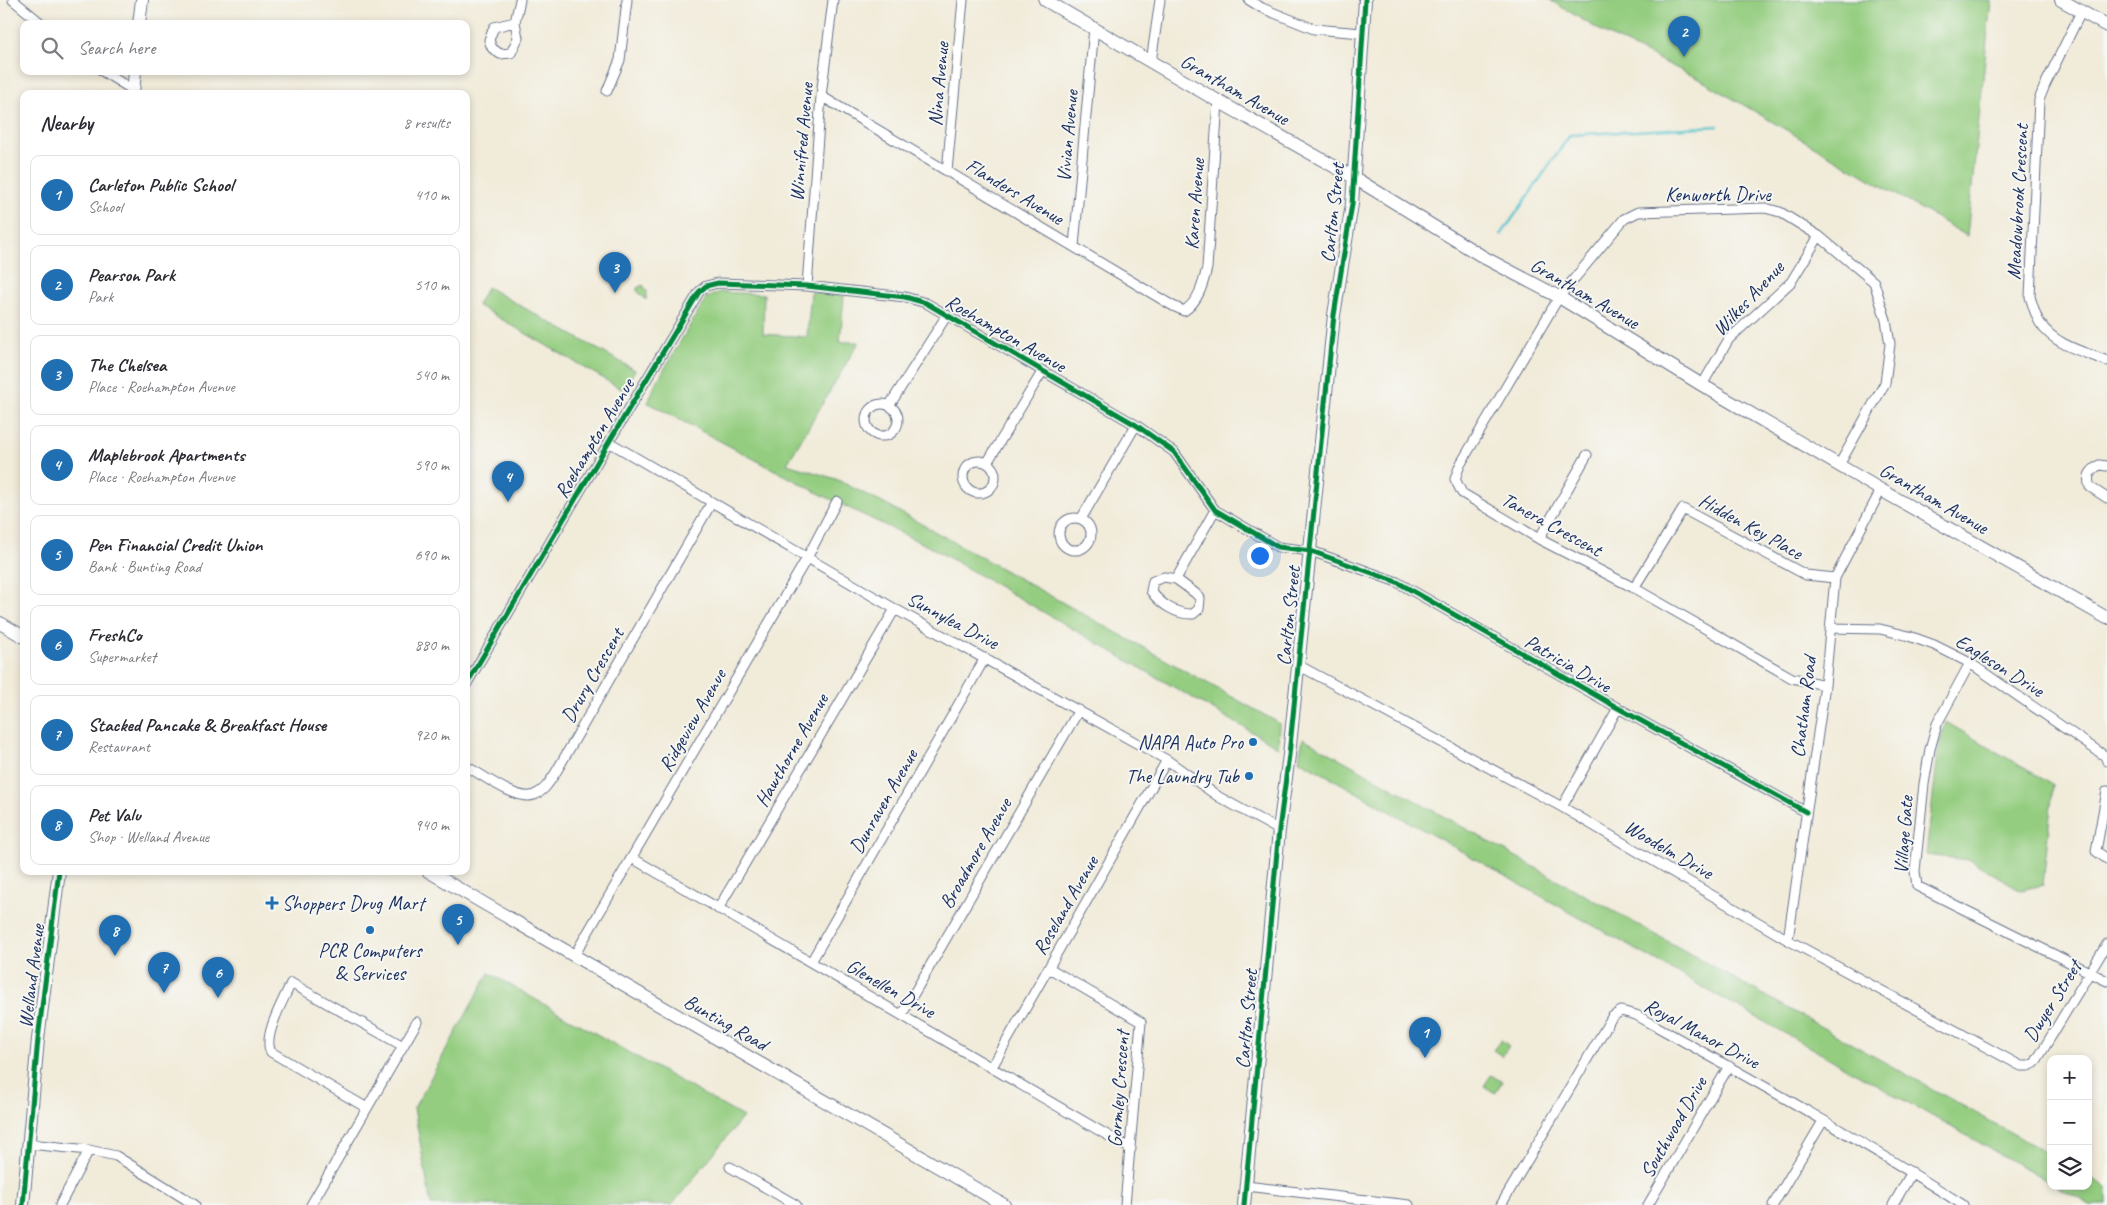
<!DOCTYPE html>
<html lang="en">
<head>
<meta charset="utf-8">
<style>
	body { margin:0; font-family:Caveat,sans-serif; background:#f7f7f7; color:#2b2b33 }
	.controls { position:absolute; right:15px; bottom:15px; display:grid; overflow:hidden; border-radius:10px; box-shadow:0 2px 8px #0003 }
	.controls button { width:45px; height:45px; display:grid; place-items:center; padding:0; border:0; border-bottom:1px solid #e1e1e2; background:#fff; color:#2b2b33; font:25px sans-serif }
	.you { position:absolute; left:1259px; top:555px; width:18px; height:18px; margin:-12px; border:4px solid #fff; border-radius:50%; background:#1a73e8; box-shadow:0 0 0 8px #1a73e833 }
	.badge { display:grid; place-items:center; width:32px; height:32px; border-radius:50%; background:#1f6fb2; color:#fff; font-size:16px; font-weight:700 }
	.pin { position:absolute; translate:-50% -41px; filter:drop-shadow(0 1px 2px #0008) }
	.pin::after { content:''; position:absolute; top:26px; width:18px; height:15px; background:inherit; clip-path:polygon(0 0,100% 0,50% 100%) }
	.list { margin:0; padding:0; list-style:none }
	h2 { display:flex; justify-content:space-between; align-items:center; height:65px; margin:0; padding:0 20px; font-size:21px }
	h2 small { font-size:16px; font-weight:400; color:#7c7c81 }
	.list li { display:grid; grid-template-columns:32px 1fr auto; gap:15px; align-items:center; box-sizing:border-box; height:80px; margin:0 10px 10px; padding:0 10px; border:1px solid #e1e1e2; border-radius:10px }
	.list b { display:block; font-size:19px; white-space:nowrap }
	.list p { margin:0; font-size:16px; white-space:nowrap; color:#7c7c81 }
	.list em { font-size:16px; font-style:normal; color:#7c7c81 }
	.icon { flex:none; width:28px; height:28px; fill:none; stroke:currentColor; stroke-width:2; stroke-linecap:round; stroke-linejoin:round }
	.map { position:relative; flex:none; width:2107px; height:1205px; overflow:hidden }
	.search { position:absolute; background:#fff; box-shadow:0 2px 8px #0003; left:20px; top:20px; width:450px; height:55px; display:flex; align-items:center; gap:12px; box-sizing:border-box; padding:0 18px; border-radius:10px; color:#7c7c81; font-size:19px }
	.panel { position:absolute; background:#fff; box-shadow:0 2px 8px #0003; left:20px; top:90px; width:450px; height:785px; border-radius:10px }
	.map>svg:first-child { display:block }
	.green { fill:#94cd80; stroke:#587e6f }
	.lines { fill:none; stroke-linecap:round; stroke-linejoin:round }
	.stream { stroke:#55c2cd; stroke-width:2.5 }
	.street-casing { stroke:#667189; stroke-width:11 }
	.secondary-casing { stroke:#667189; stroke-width:14 }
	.street { stroke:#fff; stroke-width:9 }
	.secondary { stroke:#fff; stroke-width:12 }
	.cycleway-casing { stroke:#f6f6f2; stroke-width:8 }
	.cycleway { stroke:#00873e; stroke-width:5 }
	.poi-dot { fill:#1f6fb2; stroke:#f6f6f2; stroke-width:2 }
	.labels { text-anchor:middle; stroke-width:4; stroke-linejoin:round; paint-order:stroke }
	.street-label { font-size:20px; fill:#1b2f5e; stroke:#f6f6f2 }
	.poi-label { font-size:20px; fill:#1b2f5e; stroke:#f6f6f2; text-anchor:end }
</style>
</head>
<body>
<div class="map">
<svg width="2107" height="1205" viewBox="0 0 2107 1205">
	<rect width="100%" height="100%" fill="#f6f6f2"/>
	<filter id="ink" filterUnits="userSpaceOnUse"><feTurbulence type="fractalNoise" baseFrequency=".02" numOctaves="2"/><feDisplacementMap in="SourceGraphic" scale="10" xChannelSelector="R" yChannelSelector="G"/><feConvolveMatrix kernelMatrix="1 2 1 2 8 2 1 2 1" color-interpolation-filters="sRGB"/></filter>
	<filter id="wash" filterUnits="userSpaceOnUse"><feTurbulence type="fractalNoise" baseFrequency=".0096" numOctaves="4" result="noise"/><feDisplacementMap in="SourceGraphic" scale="20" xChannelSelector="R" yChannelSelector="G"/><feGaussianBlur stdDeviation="1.12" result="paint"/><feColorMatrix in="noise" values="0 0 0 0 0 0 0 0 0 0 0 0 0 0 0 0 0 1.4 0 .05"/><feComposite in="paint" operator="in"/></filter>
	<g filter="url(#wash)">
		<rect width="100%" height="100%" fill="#f1ebd9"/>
		<path class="green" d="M1550 0H1991L1967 236 1701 80 1606 34Z
			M643 285 647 291 646 300 637 291V288Z
			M487 287 635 370 623 390 477 305Z
			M720 292 764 294 763 334 807 337 811 292 844 296 840 342H859L787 464 836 479 898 511 1279 723 1278 747 932 548 822 495 648 403 655 385 706 298Z
			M1946 722 2053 785 2043 885 2021 890 1970 860 1926 855 1939 745Z
			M1303 738 2051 1155V1183L1299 760Z
			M489 973 743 1117 672 1205H431L414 1108Z
			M1501 1040 1509 1046 1502 1056 1493 1050Z
			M1491 1075 1502 1082 1495 1093 1484 1086Z
			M2088 1176 2107 1187V1205H2090L2057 1186H2088Z"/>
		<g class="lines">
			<path class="stream" d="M1501 235 1570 135 1718 126"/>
		</g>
	</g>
	<g filter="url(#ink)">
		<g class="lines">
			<defs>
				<path id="street" d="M13 0 42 24
					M1249 0 1262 8 1314 29 1362 33
					M2081 12 2045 85 2039 100 2030 297C2033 305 2035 315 2040 323 2054 345 2084 352 2107 361
					M515 22 494 27 489 40 492 48 500 54 511 53 518 38 515 22 520 0
					M1151 62 1160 0
					M102 71 133 90
					M607 91 620 60 627 0
					M821 96 1173 306 1184 311C1199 301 1203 284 1207 268L1218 101
					M947 171 963 0
					M1074 246 1094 28
					M807 286 821 96 833 0
					M1702 385 1729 339 1791 282 1819 236
					M866 420a16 16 0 1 1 32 0a16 16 0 1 1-32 0Z
					M889 406 947 315
					M609 442 895 609 1167 760 1219 797 1279 830
					M963 477a16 16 0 1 1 32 0a16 16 0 1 1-32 0Z
					M987 463 1042 372
					M2107 466 2099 465C2090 471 2086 476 2090 487L2107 498
					M1059 534a16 16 0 1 1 32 0a16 16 0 1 1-32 0Z
					M1081 519 1136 425
					M1539 539 1587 455
					M1176 579 1195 593 1200 598 1199 609 1193 614C1177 615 1160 604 1151 591L1153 581 1164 577 1176 579 1215 510
					M1634 588 1683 509 1806 575 1835 578
					M1830 628 1880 629 1909 636 1934 645 1970 663 2105 756 2107 761
					M1970 663 1937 724 1930 749 1924 784 1915 871 1917 886 2107 981
					M1298 665 1562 807 1788 940 2021 1066H2028L2035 1063 2107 944
					M466 685 609 442 699 292 706 286 718 283 807 286 905 297 926 303 1136 425 1174 452 1215 510 1278 547 1311 551 1397 582 1618 708 1806 812
					M1825 685 1792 678 1634 588 1539 539 1462 493 1455 479 1460 465 1559 297 1624 219 1638 212 1765 208 1780 212 1819 236 1874 282 1886 320 1890 344 1885 383 1839 465
					M466 766C481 774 518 802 534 795 545 791 550 781 556 772L712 502
					M2107 791 2096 851 2107 859
					M1562 807 1618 708
					M632 858 1131 1149
					M718 909 895 609
					M1788 940 1825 685 1835 578 1881 490
					M574 956 807 558 837 501
					M811 962 985 658
					M1049 968 1141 1022 1125 1205
					M902 1014 1079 710
					M992 1067 1167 760
					M367 1108 271 1052C262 1037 284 999 291 983L403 1046
					M29 1144 89 1150 116 1156 195 1205
					M730 1167 796 1205
					M1246 1186 1409 1205
					M60 1205 89 1150
					M311 1205 417 1022
					M1501 1205 1612 1017 1621 1011 1636 1015C1746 1076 1857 1137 1963 1205
					M1648 1205 1729 1066
					M1773 1205 1823 1121
					M1893 1205 1912 1172"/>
				<path id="secondary" d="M1045 0 1218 101 1353 177 1485 258 1559 297 1702 385 1881 490 2107 618
					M2061 0 2107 26
					M139 24 142 0
					M133 94 135 71
					M0 623 24 637
					M428 871 1004 1205
					M23 1205 38 1039 59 871
					M1244 1205 1279 830 1289 755 1334 315 1352 204 1365 0"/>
			</defs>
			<use href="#street" class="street-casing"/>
			<use href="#secondary" class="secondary-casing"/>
			<use href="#street" class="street"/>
			<use href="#secondary" class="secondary"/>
			<defs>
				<path id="cycleway" d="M466 685 609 442 699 292 706 286 718 283 807 286 905 297 926 303 1136 425 1174 452 1215 510 1278 547 1311 551 1397 582 1618 708 1806 812
					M23 1205 38 1039 59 871
					M1244 1205 1279 830 1289 755 1334 315 1352 204 1365 0"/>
			</defs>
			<use href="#cycleway" class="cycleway-casing"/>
			<use href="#cycleway" class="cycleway"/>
		</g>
	</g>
	<g class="poi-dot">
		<circle cx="1253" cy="742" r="5"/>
		<circle cx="1249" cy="776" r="5"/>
		<path d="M269.5 895.5h5v5h5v5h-5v5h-5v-5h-5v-5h5z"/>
		<circle cx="370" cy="930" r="5"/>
	</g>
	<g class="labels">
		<g class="street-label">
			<text transform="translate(938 84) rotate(-85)" y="7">Nina Avenue</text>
			<text transform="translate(1235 89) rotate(30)" y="7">Grantham Avenue</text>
			<text transform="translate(1067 136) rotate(-85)" y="7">Vivian Avenue</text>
			<text transform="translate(801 142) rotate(-85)" y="7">Winnifred Avenue</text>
			<text transform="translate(1015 191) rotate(31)" y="7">Flanders Avenue</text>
			<text x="1718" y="201">Kenworth Drive</text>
			<text transform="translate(2017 202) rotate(-87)" y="7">Meadowbrook Crescent</text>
			<text transform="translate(1194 204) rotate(-86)" y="7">Karen Avenue</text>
			<text transform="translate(1332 213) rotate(-84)" y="7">Carlton Street</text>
			<text transform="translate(1585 293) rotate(30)" y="7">Grantham Avenue</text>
			<text transform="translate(1748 298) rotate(-47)" y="7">Wilkes Avenue</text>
			<text transform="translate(1006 333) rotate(30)" y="7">Roehampton Avenue</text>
			<text transform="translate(594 438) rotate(-59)" y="7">Roehampton Avenue</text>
			<text transform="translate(1934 498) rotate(30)" y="7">Grantham Avenue</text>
			<text transform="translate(1552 524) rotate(29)" y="7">Tanera Crescent</text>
			<text transform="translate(1751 526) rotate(29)" y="7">Hidden Key Place</text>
			<text transform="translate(1288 616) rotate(-84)" y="7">Carlton Street</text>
			<text transform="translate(953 620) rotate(28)" y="7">Sunnylea Drive</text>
			<text transform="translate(1568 663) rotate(30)" y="7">Patricia Drive</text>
			<text transform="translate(2000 665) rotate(32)" y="7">Eagleson Drive</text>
			<text transform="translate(592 675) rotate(-60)" y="7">Drury Crescent</text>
			<text transform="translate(1803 707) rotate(-83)" y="7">Chatham Road</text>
			<text transform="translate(692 720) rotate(-60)" y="7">Ridgeview Avenue</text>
			<text transform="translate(791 750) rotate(-60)" y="7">Hawthorne Avenue</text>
			<text transform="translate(883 801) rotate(-60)" y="7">Dunraven Avenue</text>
			<text transform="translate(1903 835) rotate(-86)" y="7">Village Gate</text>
			<text transform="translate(1669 849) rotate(30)" y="7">Woodelm Drive</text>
			<text transform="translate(975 853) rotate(-60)" y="7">Broadmore Avenue</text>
			<text transform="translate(1065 905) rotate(-60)" y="7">Roseland Avenue</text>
			<text transform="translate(31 976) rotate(-83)" y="7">Welland Avenue</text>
			<text transform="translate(891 988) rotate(30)" y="7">Glenellen Drive</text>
			<text transform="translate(2052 1001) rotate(-58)" y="7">Dwyer Street</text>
			<text transform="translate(1246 1019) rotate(-85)" y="7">Carlton Street</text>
			<text transform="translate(726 1022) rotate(30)" y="7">Bunting Road</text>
			<text transform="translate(1702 1033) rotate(28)" y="7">Royal Manor Drive</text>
			<text transform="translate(1118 1089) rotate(-86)" y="7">Gormley Crescent</text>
			<text transform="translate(1673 1127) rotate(-60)" y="7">Southwood Drive</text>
		</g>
		<g class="poi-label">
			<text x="1243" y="749">NAPA Auto Pro</text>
			<text x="1239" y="783">The Laundry Tub</text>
			<text x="282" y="910" text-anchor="start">Shoppers Drug Mart</text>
			<text x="370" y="957" text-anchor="middle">PCR Computers<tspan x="370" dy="23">&amp; Services</tspan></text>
		</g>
	</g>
</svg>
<div class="controls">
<button>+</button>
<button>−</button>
<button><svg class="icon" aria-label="layers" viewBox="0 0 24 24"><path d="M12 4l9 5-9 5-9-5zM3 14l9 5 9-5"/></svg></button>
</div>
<div class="you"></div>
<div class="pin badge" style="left:1425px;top:1058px">1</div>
<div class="pin badge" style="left:1684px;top:57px">2</div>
<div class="pin badge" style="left:615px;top:293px">3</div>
<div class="pin badge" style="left:508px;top:502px">4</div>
<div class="pin badge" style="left:458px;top:945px">5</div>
<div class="pin badge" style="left:218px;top:998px">6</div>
<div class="pin badge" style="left:164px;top:993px">7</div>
<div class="pin badge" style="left:115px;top:956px">8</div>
<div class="search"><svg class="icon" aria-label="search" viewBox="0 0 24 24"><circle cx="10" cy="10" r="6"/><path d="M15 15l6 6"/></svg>Search here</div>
<section class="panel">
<h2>Nearby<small>8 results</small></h2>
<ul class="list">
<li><span class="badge">1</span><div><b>Carleton Public School</b><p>School</p></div><em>410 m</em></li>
<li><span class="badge">2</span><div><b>Pearson Park</b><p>Park</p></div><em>510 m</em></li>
<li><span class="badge">3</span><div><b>The Chelsea</b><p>Place · Roehampton Avenue</p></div><em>540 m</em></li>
<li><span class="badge">4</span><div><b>Maplebrook Apartments</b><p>Place · Roehampton Avenue</p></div><em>590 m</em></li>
<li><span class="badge">5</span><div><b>Pen Financial Credit Union</b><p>Bank · Bunting Road</p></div><em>690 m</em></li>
<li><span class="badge">6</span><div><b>FreshCo</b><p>Supermarket</p></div><em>880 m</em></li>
<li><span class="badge">7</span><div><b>Stacked Pancake &amp; Breakfast House</b><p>Restaurant</p></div><em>920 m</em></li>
<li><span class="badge">8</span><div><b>Pet Valu</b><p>Shop · Welland Avenue</p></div><em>940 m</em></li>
</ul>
</section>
</div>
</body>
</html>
